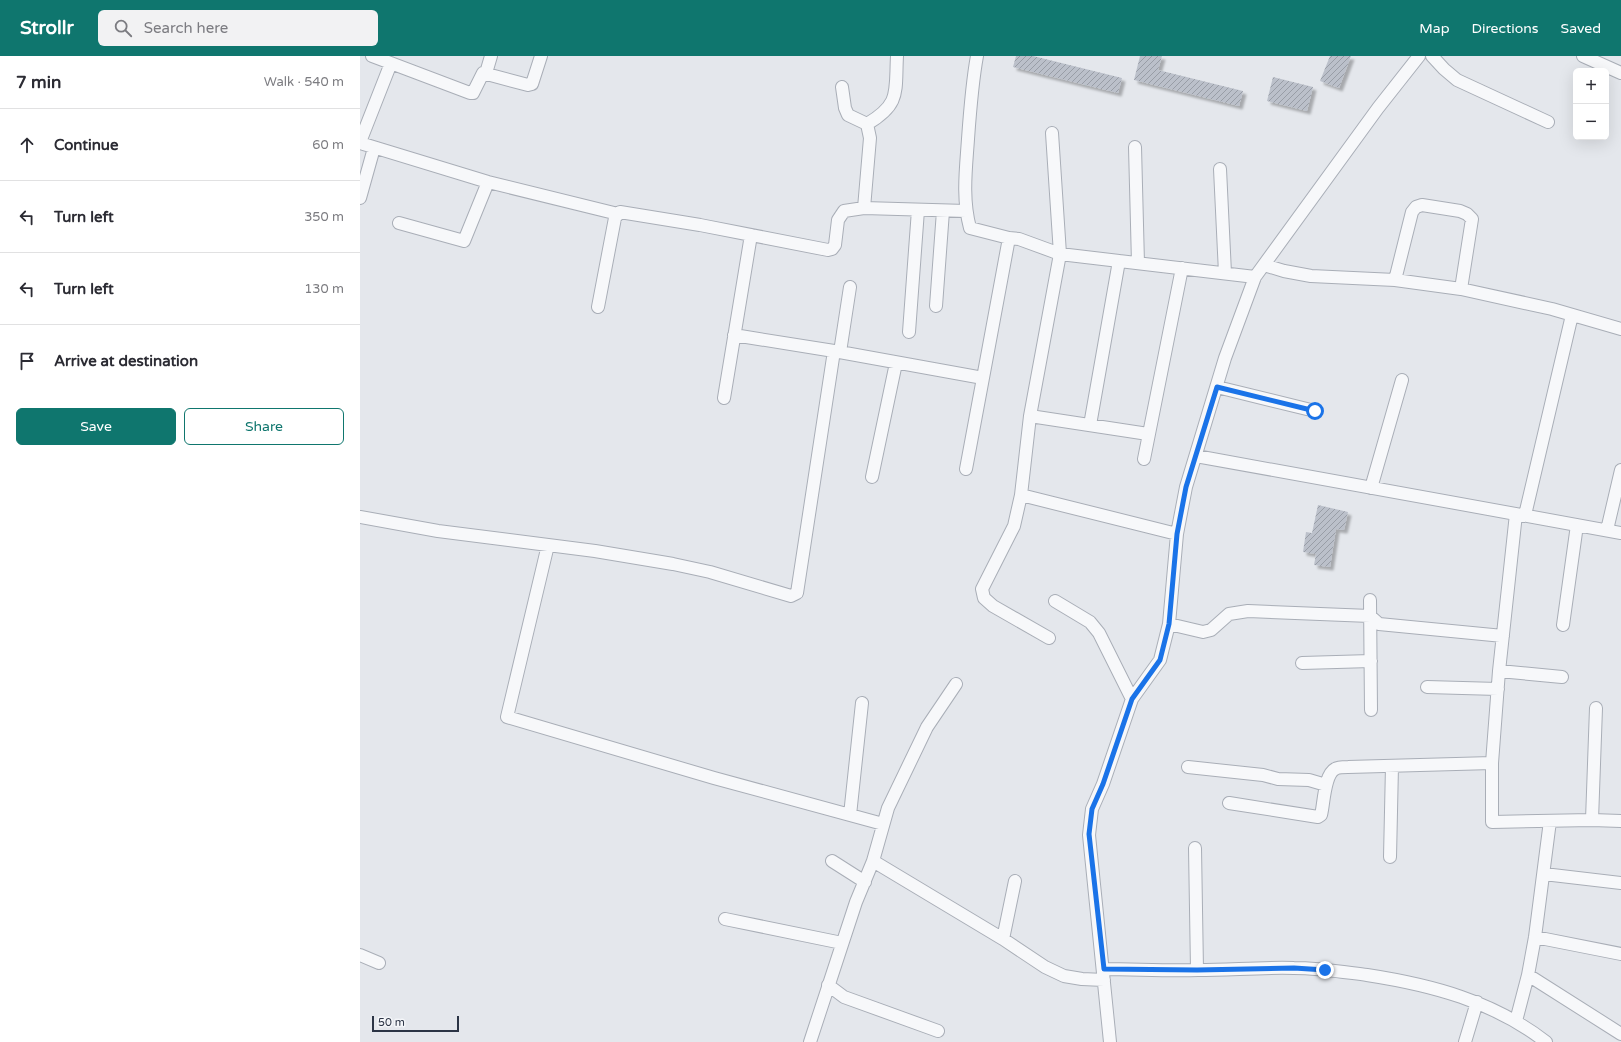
<!DOCTYPE html>
<html lang="en">
<head>
<meta charset="utf-8">
<style>
	body { margin:0; font-family:"Varela Round",sans-serif; background:#f2f2f3; color:#2b2b33 }
	.controls { position:absolute; right:12px; top:12px; display:grid; overflow:hidden; border-radius:6px; box-shadow:0 4px 16px #0002 }
	.controls button { width:36px; height:36px; display:grid; place-items:center; padding:0; border:0; border-bottom:1px solid #e1e1e2; background:#fff; color:#2b2b33; font:20px sans-serif }
	.scale { position:absolute; left:12px; bottom:10px; width:87px; box-sizing:border-box; padding-left:4px; border:2px solid #2b3445; border-top:0; font-size:11px; line-height:14px; white-space:nowrap; color:#2b3445; -webkit-text-stroke:3px #f4f6f9; paint-order:stroke }
	.stop { position:absolute; width:12px; height:12px; margin:-9px; border:3px solid #1a73e8; border-radius:50%; background:#fff }
	.stop.end { background:#1a73e8; border-color:#fff; box-shadow:0 1px 4px #0008 }
	.list { margin:0; padding:0; list-style:none }
	h2 { display:flex; justify-content:space-between; align-items:center; height:52px; margin:0; padding:0 16px; font-size:17px }
	h2 small { font-size:13px; font-weight:400; color:#7c7c81 }
	.list li { display:grid; grid-template-columns:26px 1fr auto; gap:12px; align-items:center; box-sizing:border-box; height:72px; padding:0 16px; border-top:1px solid #e1e1e2 }
	.list b { display:block; font-size:15px; white-space:nowrap }
	.list em { font-size:13px; font-style:normal; color:#7c7c81 }
	.actions { display:flex; gap:8px; padding:12px 16px }
	.actions a { flex:1; padding:9px 0; border:1px solid #0f766e; border-radius:6px; text-align:center; font-size:14px; color:#0f766e }
	.actions .main { background:#0f766e; color:#fff }
	.icon { flex:none; width:22px; height:22px; fill:none; stroke:currentColor; stroke-width:2; stroke-linecap:round; stroke-linejoin:round }
	.map { position:relative; flex:none; width:1261px; height:986px; overflow:hidden }
	header { display:flex; align-items:center; gap:24px; box-sizing:border-box; height:56px; padding:0 20px; background:#0f766e; color:#fff }
	header strong { font-size:19px }
	nav { display:flex; gap:22px; margin-inline-start:auto; font-size:14px }
	.search { width:280px; height:36px; background:#f2f2f3; display:flex; align-items:center; gap:10px; box-sizing:border-box; padding:0 14px; border-radius:6px; color:#7c7c81; font-size:15px }
	main { display:flex }
	aside { flex:1; background:#fff }
	.map>svg:first-child { display:block }
	.building { fill:url(#building-hatch); filter:url(#shadow) }
	.lines { fill:none; stroke-linecap:round; stroke-linejoin:round }
	.minor-casing { stroke:#a9aeb7; stroke-width:14 }
	.minor { stroke:#f7f8fa; stroke-width:12 }
	.route { stroke:#1a73e8; stroke-width:5 }
</style>
</head>
<body>
<header>
<strong>Strollr</strong>
<div class="search"><svg class="icon" aria-label="search" viewBox="0 0 24 24"><circle cx="10" cy="10" r="6"/><path d="M15 15l6 6"/></svg>Search here</div>
<nav><a>Map</a><a>Directions</a><a>Saved</a></nav>
</header>
<main>
<aside>
<h2>7 min<small>Walk · 540 m</small></h2>
<ul class="list">
<li><svg class="icon" aria-label="ahead" viewBox="0 0 24 24"><path d="M12 20V5M6 11l6-6 6 6"/></svg><div><b>Continue</b></div><em>60 m</em></li>
<li><svg class="icon" aria-label="left" viewBox="0 0 24 24"><path d="M17 20v-9H6M10 6l-5 5 5 5"/></svg><div><b>Turn left</b></div><em>350 m</em></li>
<li><svg class="icon" aria-label="left" viewBox="0 0 24 24"><path d="M17 20v-9H6M10 6l-5 5 5 5"/></svg><div><b>Turn left</b></div><em>130 m</em></li>
<li><svg class="icon" aria-label="arrive" viewBox="0 0 24 24"><path d="M6 21V4h12l-3 4 3 4H6"/></svg><div><b>Arrive at destination</b></div></li>
</ul>
<div class="actions"><a class="main">Save</a><a>Share</a></div>
</aside>
<div class="map">
<svg width="1261" height="986" viewBox="0 0 1261 986">
	<defs>
		<pattern id="building-hatch" width="6" height="6" patternUnits="userSpaceOnUse"><rect width="6" height="6" fill="#bbc0ca"/><path d="M-1 1l2-2M0 6l6-6M5 7l2-2" fill="none" stroke="#989da6"/></pattern>
		<filter id="shadow"><feDropShadow dx="3.5" dy="3.5" stdDeviation="1" flood-color="#0004"/></filter>
	</defs>
	<rect width="100%" height="100%" fill="#e4e7ec"/>
	<path class="building" d="M656 0H673L762 22 758 37 653 11Z
		M780 0H802L798 14 883 35 879 50 774 24Z
		M970 0H991L979 32 960 25Z
		M913 21 953 31 947 55 907 45Z
		M958 449 988 456 984 474 976 473 970 511 954 509 956 498 943 496 946 476 952 477Z"/>
	<g class="lines">
		<defs>
			<path id="minor" d="M12 0 110 37H113L123 17 168 29 172 28 181 0
				M617 0C612 27 610 55 608 83 606 113 602 142 610 172L649 182
				M1072 0 1084 13 1097 24 1188 66
				M1223 0 1261 17
				M126 17 131 0
				M482 31 485 52 488 59 507 68 510 82 504 152
				M507 68C541 48 535 36 537 0
				M692 77 700 198 670 360 661 439 817 478
				M0 86 31 7
				M0 87 128 126 258 158
				M775 91 778 207
				M860 113 865 217
				M0 142 14 92
				M39 167 104 185 128 126
				M904 209 924 215 951 220 1035 224 1101 233 1192 253 1261 273
				M1035 224 1052 156 1056 151 1062 149 1100 155 1107 158 1112 163 1101 233
				M576 250 583 155
				M238 251 255 162 260 156 340 169 468 194 472 193 475 189 478 164 484 155 504 152 606 155
				M549 276 558 154
				M374 279 474 295
				M480 296 490 231
				M857 331 955 355
				M364 342 391 179
				M670 360 788 378
				M730 369 759 205
				M836 400 1261 477
				M784 403 822 212
				M606 413 623 322
				M512 421 536 307
				M1011 432 1042 324
				M661 439 654 470 622 533 624 542 633 550 689 582
				M1156 458 1139 615 1132 707V766L1232 764 1261 765
				M1165 459 1212 259
				M0 461 78 475 235 495 313 508 350 516 431 540 437 537 474 295 623 322 649 182 659 183 700 198 895 221 1018 52 1059 0
				M1247 474 1261 414
				M188 489 147 661 354 722 523 768
				M1010 544 1011 654
				M695 545 730 566 739 577 772 643
				M809 568 843 576 851 574 869 558 888 555 1010 560 1019 568 1143 580
				M1203 569 1217 469
				M942 607 1011 605
				M1139 615 1202 621
				M596 628 567 671 528 752 513 805 643 883 685 911 704 920 722 923 744 924
				M1067 631 1138 633
				M828 711 903 719 918 723 949 724 966 729
				M869 747 958 761 961 759C964 748 964 719 975 713 978 711 984 711 988 711L1132 707
				M490 759 502 647
				M1232 764 1236 652
				M835 792 837 914
				M1030 801 1032 710
				M472 805 505 826
				M1184 818 1261 827
				M365 863 482 887
				M1175 881 1261 898
				M643 883 655 825
				M0 899 19 907
				M744 913C775 913 806 915 838 914 870 914 902 911 934 912 959 912 983 916 1007 919 1072 929 1133 945 1186 986
				M1168 919 1261 978
				M468 929 484 941 578 975
				M1156 965 1168 919 1175 881 1190 765
				M450 986 496 846 513 805
				M750 986 729 779 732 753 743 728 772 643 800 604 809 568 817 478 826 431 865 302 895 221
				M1105 986 1117 946"/>
		</defs>
		<use href="#minor" class="minor-casing"/>
		<use href="#minor" class="minor"/>
	</g>
	<g class="lines">
		<path class="route" d="M955 355 857 331 826 431 817 478 809 568 800 604 772 643 743 728 732 753 729 778 744 913 837 914 934 912 965 914"/>
	</g>
</svg>
<div class="controls">
<button>+</button>
<button>−</button>
</div>
<div class="scale">50 m</div>
<div class="stop" style="left:955px;top:355px"></div>
<div class="stop end" style="left:965px;top:914px"></div>
</div>
</main>
</body>
</html>
